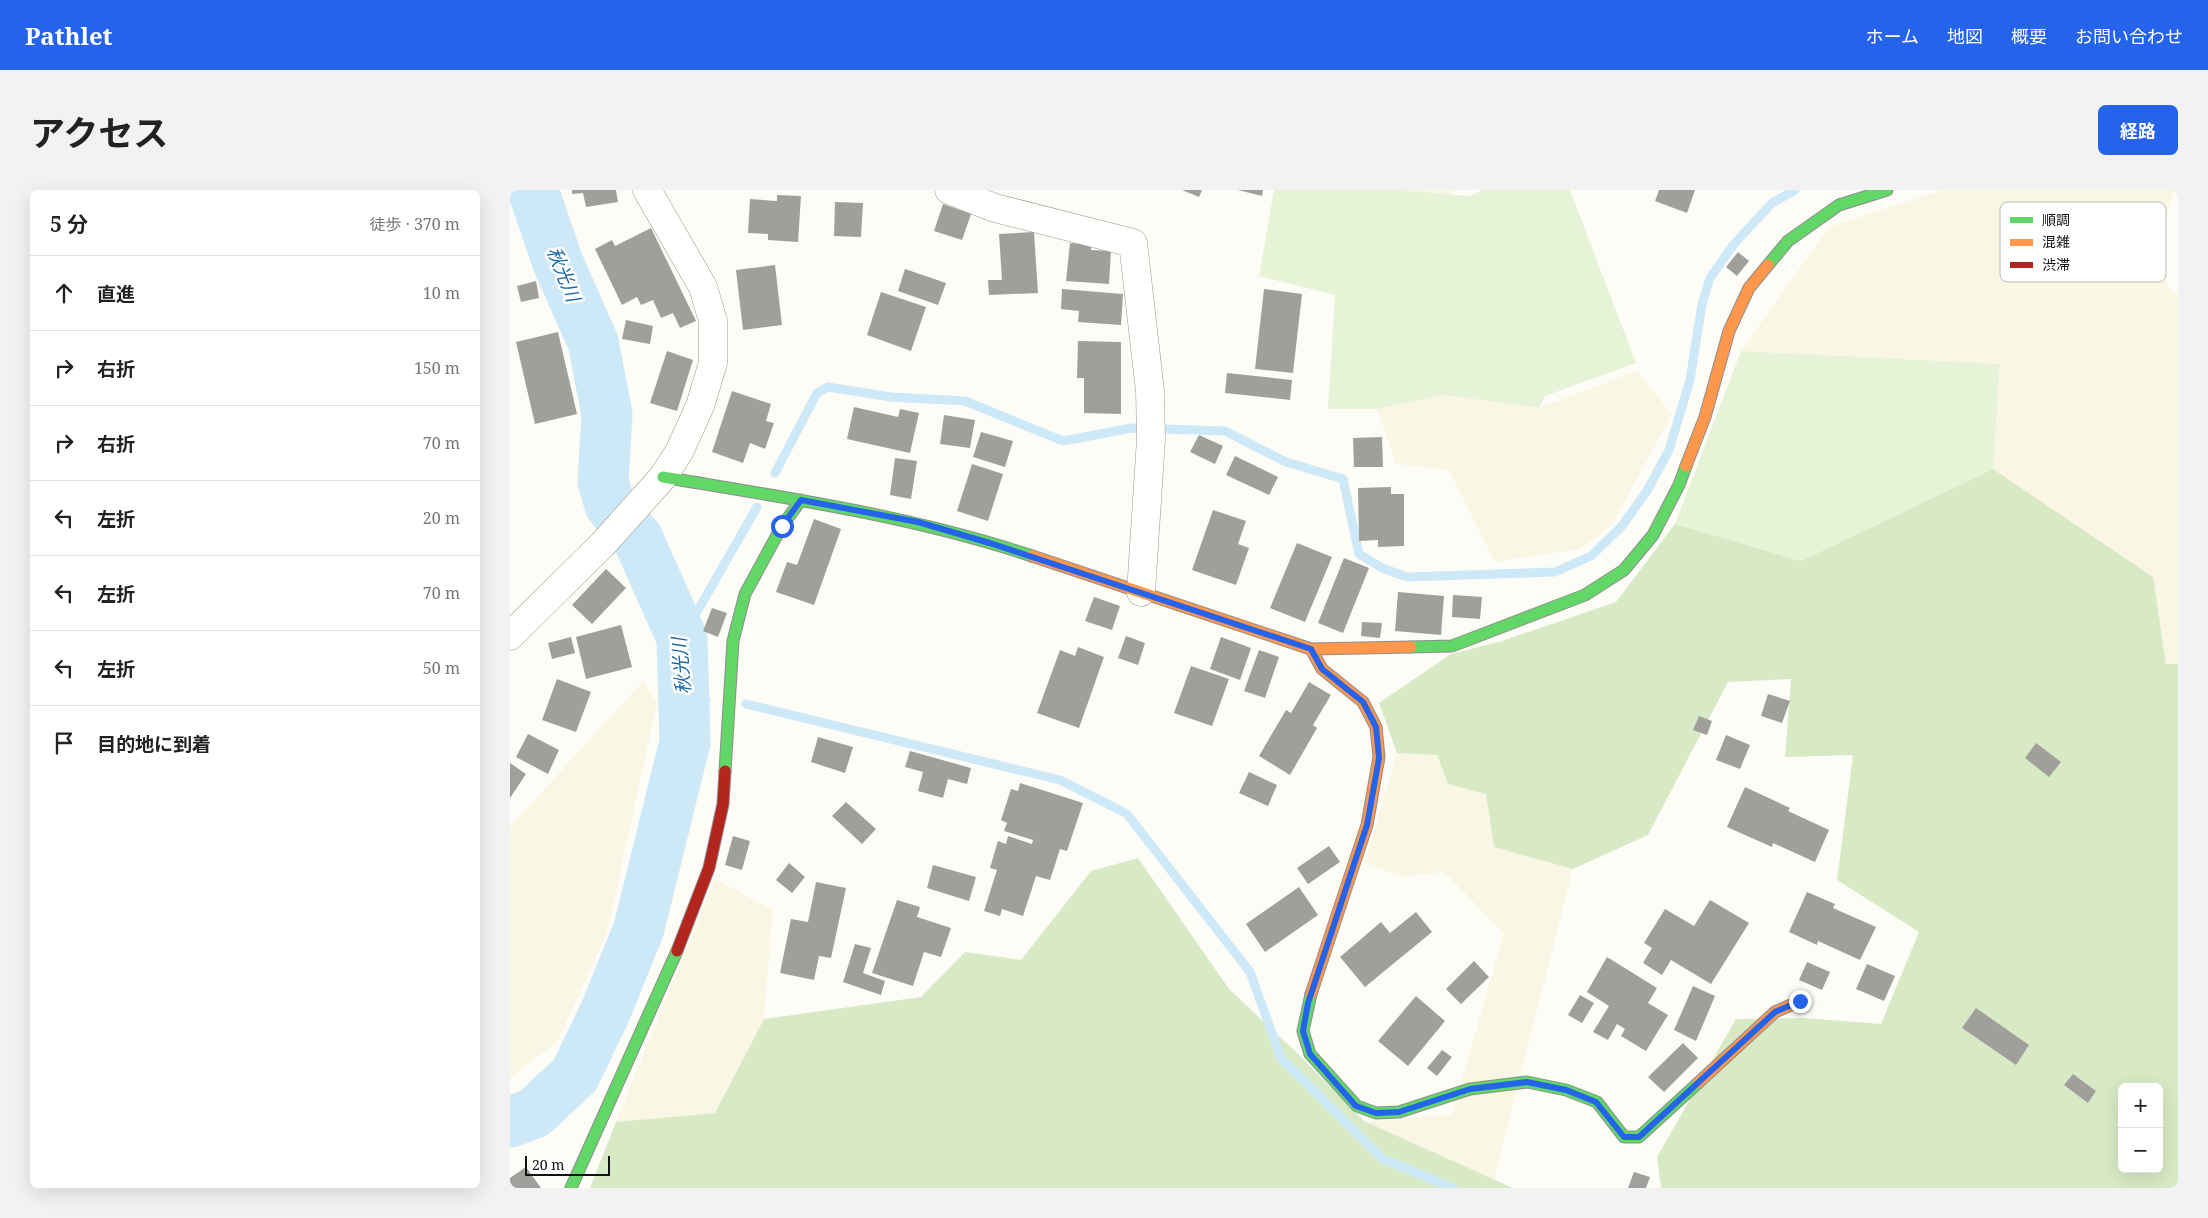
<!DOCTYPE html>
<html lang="ja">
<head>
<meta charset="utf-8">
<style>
	body { margin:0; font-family:"Noto Serif","Noto Sans JP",serif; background:#f2f2f2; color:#222 }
	.controls { position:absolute; right:15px; bottom:15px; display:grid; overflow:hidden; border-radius:8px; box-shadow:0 5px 20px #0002 }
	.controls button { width:45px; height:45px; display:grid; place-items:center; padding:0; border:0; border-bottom:1px solid #e0e0e0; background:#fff; color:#222; font:25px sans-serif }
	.scale { position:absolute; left:15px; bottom:12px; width:85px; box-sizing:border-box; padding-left:5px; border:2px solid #111; border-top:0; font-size:14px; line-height:18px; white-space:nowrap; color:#111; -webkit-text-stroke:4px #fff; paint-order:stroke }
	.stop { position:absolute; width:15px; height:15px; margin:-11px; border:4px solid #2563eb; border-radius:50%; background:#fff }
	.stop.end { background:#2563eb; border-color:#fff; box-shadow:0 1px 5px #0008 }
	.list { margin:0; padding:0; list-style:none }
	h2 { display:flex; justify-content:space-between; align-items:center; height:65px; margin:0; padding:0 20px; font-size:21px }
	h2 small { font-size:16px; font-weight:400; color:#767676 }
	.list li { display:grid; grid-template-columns:32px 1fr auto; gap:15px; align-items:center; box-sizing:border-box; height:75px; padding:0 20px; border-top:1px solid #e0e0e0 }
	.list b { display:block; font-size:19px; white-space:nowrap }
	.list em { font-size:16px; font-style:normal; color:#767676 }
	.icon { flex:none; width:28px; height:28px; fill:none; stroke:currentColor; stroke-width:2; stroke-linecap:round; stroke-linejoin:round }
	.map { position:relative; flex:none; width:1668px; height:998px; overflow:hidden; border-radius:8px }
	header { display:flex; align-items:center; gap:30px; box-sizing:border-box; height:70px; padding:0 25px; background:#2563eb; color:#fff }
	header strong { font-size:24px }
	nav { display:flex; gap:28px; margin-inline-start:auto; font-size:18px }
	.intro { display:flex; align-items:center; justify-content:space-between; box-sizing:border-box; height:120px; padding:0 30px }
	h1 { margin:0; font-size:35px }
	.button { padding:12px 22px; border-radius:8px; background:#2563eb; color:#fff; font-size:18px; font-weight:700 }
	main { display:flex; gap:30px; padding:0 30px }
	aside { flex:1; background:#fff; border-radius:8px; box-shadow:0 5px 20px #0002 }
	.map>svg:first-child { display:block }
	.farmland { fill:#f9f7e4 }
	.green { fill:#e7f3d7 }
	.forest { fill:#d8eac5; fill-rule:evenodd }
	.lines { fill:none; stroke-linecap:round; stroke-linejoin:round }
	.stream { stroke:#cde8f7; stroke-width:9 }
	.river { stroke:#cde8f7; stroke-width:51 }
	.building { fill:#a19f9c }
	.street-casing { stroke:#979795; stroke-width:29 }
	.fast-casing { stroke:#8e8d8b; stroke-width:13 }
	.slow-casing { stroke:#8e8d8b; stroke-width:13 }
	.jam-casing { stroke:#8e8d8b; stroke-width:13 }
	.street { stroke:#fffffe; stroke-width:28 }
	.fast { stroke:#63d668; stroke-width:11 }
	.slow { stroke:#ff974d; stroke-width:11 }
	.jam { stroke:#b3261e; stroke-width:11 }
	.route { stroke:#2563eb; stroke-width:6 }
	.labels { text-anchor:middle; stroke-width:5; stroke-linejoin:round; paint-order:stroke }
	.water-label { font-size:19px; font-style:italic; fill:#1768a6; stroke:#fff }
	.key { fill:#fff; stroke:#b8b8b8; stroke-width:1 }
	.key-label { font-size:14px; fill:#111 }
</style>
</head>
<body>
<header>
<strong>Pathlet</strong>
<nav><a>ホーム</a><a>地図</a><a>概要</a><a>お問い合わせ</a></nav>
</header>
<div class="intro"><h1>アクセス</h1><a class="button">経路</a></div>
<main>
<aside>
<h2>5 分<small>徒歩 · 370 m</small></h2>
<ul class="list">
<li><svg class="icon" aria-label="ahead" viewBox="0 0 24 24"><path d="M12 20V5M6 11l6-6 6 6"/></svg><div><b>直進</b></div><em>10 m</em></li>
<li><svg class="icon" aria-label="right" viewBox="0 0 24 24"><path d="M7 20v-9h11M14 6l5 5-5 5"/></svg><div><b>右折</b></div><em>150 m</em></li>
<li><svg class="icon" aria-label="right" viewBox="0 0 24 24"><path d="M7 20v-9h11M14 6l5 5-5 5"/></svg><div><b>右折</b></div><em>70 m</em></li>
<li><svg class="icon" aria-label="left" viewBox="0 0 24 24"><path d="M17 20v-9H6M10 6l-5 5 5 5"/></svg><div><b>左折</b></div><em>20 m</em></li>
<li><svg class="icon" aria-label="left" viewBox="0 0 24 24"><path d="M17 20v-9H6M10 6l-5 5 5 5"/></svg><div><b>左折</b></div><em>70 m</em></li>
<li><svg class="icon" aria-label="left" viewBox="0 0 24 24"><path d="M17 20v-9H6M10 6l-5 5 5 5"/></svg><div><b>左折</b></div><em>50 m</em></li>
<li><svg class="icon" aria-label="arrive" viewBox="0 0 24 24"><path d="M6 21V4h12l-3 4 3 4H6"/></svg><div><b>目的地に到着</b></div></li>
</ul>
</aside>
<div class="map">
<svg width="1668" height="998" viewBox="0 0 1668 998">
	<rect width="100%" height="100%" fill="#fdfcf7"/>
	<path class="farmland" d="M887 0H945L938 5Z
		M1433 0H1665L1652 37 1657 96 1668 105V474L1656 475 1643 387 1483 279 1490 174 1231 161 1319 37Z
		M1127 181 1162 224 1102 335 1070 359 985 372 939 280 886 274 867 219 933 205 1029 218Z
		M133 491 147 513 97 743 47 852 0 888V637Z
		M887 563 927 565 938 594 976 603 984 657 1063 679 984 990 854 931 942 925 994 743 934 682 890 687 855 672Z
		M205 689 263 720 254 829 205 923 106 932Z"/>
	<path class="green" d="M764 0H887L960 6 972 0H1060L1126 173 1035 206 1029 218 933 205 867 219H818L825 105 749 86Z
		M1231 161 1490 174 1483 279 1291 371 1165 334Z"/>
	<path class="forest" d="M1483 279 1643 387 1656 474H1668V998H1151L1147 967 1226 829 1296 828 1371 834 1409 742 1327 690 1343 565 1275 567 1281 489 1218 492 1138 645 1063 679 984 657 976 604 938 594 927 565 887 563 869 513 941 464 992 451 1106 412 1165 334 1291 371ZM1612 897H1649V979H1612Z
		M628 668 719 799 788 864 854 931 1003 998H80L106 932 205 923 254 829 411 807 455 762 511 770 581 681Z"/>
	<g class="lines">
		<path class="stream" d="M265 283 307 203 318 197 381 207 455 211 553 251 622 238 715 241 776 272 833 289 849 364 872 378 897 387 1045 382 1081 366 1111 337 1137 301 1159 260 1180 190 1192 114 1200 88 1224 54 1262 13 1285 0
			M172 448 247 317
			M174 507 196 510
			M236 514 550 590 617 624 740 782 771 868 873 969 943 998"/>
		<path class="river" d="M0 932 24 923 65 885 96 820 129 738 175 552 172 448 128 349 100 315 93 292 97 224 83 152 48 73 23 0"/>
	</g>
	<path class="building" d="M62 0H106L108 12 76 17 73 3 62 4Z
		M672 0H692L689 7Z
		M728 0H753L752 6Z
		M1149 0H1185L1177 23 1145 11Z
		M267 5 291 6 288 52 258 50V44L238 43 240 9 267 11Z
		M325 12 353 13 351 47 324 46Z
		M433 14 461 24 452 50 424 41Z
		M141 38 186 131 170 138 163 123 151 128 143 110 131 115 127 107 112 115 85 59 102 50 105 56Z
		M524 42 528 103 479 105 478 90H492L489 44Z
		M560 53 581 55V60L601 61 599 94 556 91Z
		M1228 62 1239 71 1227 86 1216 77Z
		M265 75 272 135 233 140 226 80Z
		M395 79 436 93 428 115 388 101Z
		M26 91 29 108 11 112 7 96Z
		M552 99 613 104 611 135 568 132 569 121 551 119Z
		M754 99 792 104 783 183 745 179Z
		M371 102 416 117 401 161 357 145Z
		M116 130 143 136 140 154 112 149Z
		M48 142 67 224 25 234 6 152Z
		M568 151 611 152V224L574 223V188H567Z
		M157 161 183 170 167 221 140 213Z
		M717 183 782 190 780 210 715 203Z
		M222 201 261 214 256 231 264 233 255 259 240 253 233 273 202 262Z
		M344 217 388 227 390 219 409 223 400 263 337 249Z
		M434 225 465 230 460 258 430 254Z
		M471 242 503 251 495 277 463 267Z
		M689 245 713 256 705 274 680 262Z
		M872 247 873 277H844L843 248Z
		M725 266 768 287 759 305 716 285Z
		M385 268 407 271 401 309 380 305Z
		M462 274 493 284 478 331 447 321Z
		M881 297V304H894V356L868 357V350L849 351 848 298Z
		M703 320 736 331 728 354 739 358 726 395 682 380Z
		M304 329 331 339 304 415 266 402 277 372 287 375Z
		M787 353 822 367 795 432 760 418Z
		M834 368 859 378 833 443 808 433Z
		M96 379 116 398 82 434 62 415Z
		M888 402 934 406 931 445 885 441Z
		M943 405 972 407 970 429 942 427Z
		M584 407 610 416 602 440 575 431Z
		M202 418 217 423 208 447 193 441Z
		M852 432 872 433 870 448 851 446Z
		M111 435 122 477 76 489 66 447Z
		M616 446 635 453 628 475 608 468Z
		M61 447 65 463 42 469 38 453Z
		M711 447 741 458 730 490 700 479Z
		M568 457 594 467 569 538 527 523 550 460 565 466Z
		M749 460 769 467 755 508 734 501Z
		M681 476 719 489 702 536 664 523Z
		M47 489 81 502 66 542 32 530Z
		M799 492 821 505 803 535 807 538 780 585 749 566 776 520 781 523Z
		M1258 504 1280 511 1272 533 1251 526Z
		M1189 526 1202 531 1197 545 1183 540Z
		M18 544 49 560 38 584 6 567Z
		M1216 545 1240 555 1230 579 1206 570Z
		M308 547 343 557 335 583 301 572Z
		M1526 553 1551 572 1539 587 1515 568Z
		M400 561 461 578 457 594 438 589 433 608 408 601 413 582 395 577Z
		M0 573 16 584 0 608Z
		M739 582 767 595 758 616 729 603Z
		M510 593 573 613 557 661 550 659 540 690 526 686 513 726 492 719 490 726 474 721 487 680 480 678 488 651 496 654 498 646 522 654 523 650 494 641 497 633 491 630 501 599 508 601Z
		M1235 597 1280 618 1278 621 1319 640 1305 672 1263 653 1262 657 1217 637Z
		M336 612 366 639 352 654 322 626Z
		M223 646 240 651 232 680 215 675Z
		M819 656 830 672 798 694 787 678Z
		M279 673 295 687 282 703 266 690Z
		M423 675 466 687 459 711 417 698Z
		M306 692 336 698 321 768 309 766 304 790 270 783 281 729 298 732Z
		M789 697 808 725 755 762 736 734Z
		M1297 702 1325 714 1323 718 1366 737 1350 770 1308 751 1307 755 1279 742Z
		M387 710 410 717 407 727 441 738 431 767 414 762 403 796 362 783Z
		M1200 710 1239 733 1201 794 1161 770 1152 785 1133 773 1142 758 1134 753 1155 719 1184 736Z
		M906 722 922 742 855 797 830 767 871 732 880 743Z
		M345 754 361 758 353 783 375 791 371 805 333 792Z
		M1097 767 1147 798 1138 813 1158 825 1136 861 1111 846 1115 839 1107 834 1098 850 1083 842 1099 816 1077 802Z
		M964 771 979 787 951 814 936 799Z
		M1297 772 1320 782 1312 800 1289 790Z
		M1357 774 1385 786 1374 811 1346 799Z
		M1183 796 1205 806 1186 851 1164 840Z
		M1070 805 1084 813 1072 833 1058 825Z
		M906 806 935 831 898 876 868 851Z
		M1466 818 1519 855 1506 875 1452 838Z
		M1173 853 1188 868 1154 902 1138 887Z
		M932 860 942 867 927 886 917 878Z
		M1563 884 1586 901 1578 913 1554 895Z
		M16 977 31 998H0V988Z
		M1124 982 1140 987 1136 998H1118Z"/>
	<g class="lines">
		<defs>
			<path id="street" d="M439 0 485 18 623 53 640 201 641 249 631 402
				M0 446 93 354 153 287 169 262 190 216 203 173V131L193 97 137 0"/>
			<path id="fast" d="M1258 75 1278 51 1329 15 1377 0
				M153 287C277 308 402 326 522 366
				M901 457 942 456 1075 405 1114 380 1143 345 1169 295 1176 276
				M215 581 223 451 235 404 272 336 291 310
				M801 804 793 841 800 864 847 916 866 923 889 922 960 899 1017 892 1056 900 1087 912 1114 947H1129L1188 893
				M61 998 167 761"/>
			<path id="slow" d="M1176 276 1195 227 1219 141 1239 98 1258 75
				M522 366 801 459 901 457
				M801 804 857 635 869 567 866 537 853 512 812 479 801 459
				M1188 893 1265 822 1290 811"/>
			<path id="jam" d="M167 761 199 678 213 614 215 581"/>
		</defs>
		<use href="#street" class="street-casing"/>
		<use href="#fast" class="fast-casing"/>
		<use href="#slow" class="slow-casing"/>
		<use href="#jam" class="jam-casing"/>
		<use href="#street" class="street"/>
		<use href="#fast" class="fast"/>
		<use href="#slow" class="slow"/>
		<use href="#jam" class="jam"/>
	</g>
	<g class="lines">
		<path class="route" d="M272 336 291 310 408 332 483 354 801 459 812 479 853 512 866 537 869 568 857 635 798 813 793 841 800 864 846 916 866 923 889 922 960 899 1017 892 1056 900 1086 912 1114 947H1129L1265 822 1290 811"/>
	</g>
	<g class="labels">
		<g class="water-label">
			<text transform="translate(54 84) rotate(68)" y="7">秋光川</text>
			<text transform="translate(171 476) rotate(-95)" y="7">秋光川</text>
		</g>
	</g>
	<rect x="1490" y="12" width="166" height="80" rx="8" class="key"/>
	<rect x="1500" y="27" width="23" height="6" fill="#63d668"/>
	<rect x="1500" y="49" width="23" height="7" fill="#ff974d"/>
	<rect x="1500" y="72" width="23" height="6" fill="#b3261e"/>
	<g class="key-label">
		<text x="1532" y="35">順調</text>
		<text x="1532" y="57">混雑</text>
		<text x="1532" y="80">渋滞</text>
	</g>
</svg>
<div class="controls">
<button>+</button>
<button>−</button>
</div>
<div class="scale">20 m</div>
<div class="stop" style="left:272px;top:336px"></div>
<div class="stop end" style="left:1290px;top:811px"></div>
</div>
</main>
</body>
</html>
